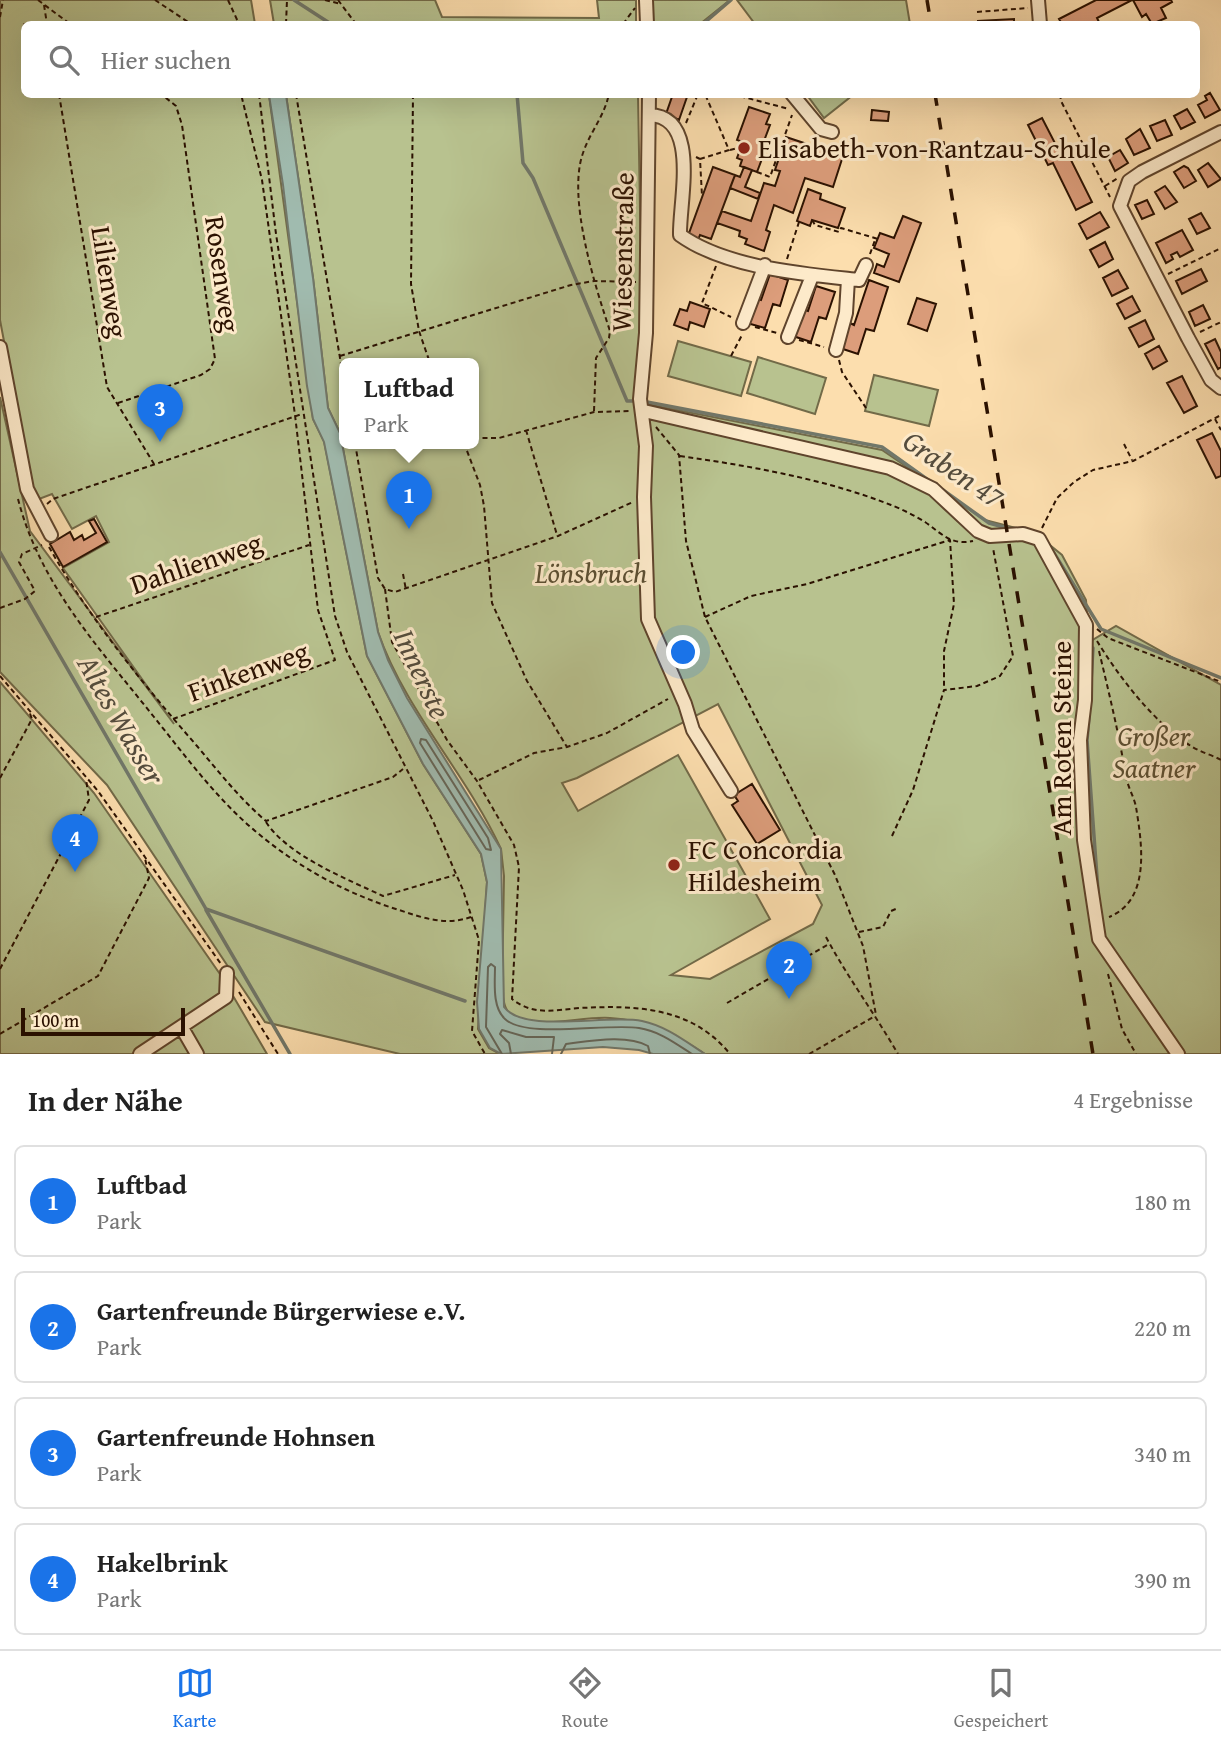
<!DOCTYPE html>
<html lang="de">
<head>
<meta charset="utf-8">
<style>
	body { margin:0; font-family:"Gentium Book Plus",serif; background:#f6f6f6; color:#222 }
	.scale { position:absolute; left:21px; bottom:18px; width:164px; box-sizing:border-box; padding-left:7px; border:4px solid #2b1100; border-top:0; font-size:19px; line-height:24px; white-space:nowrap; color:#2b1100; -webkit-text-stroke:5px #fdeaca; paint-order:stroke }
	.you { position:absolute; left:684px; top:653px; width:24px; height:24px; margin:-18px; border:5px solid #fff; border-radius:50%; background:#1a73e8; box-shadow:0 0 0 10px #1a73e833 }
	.badge { display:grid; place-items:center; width:46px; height:46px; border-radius:50%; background:#1a73e8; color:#fff; font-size:23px; font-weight:700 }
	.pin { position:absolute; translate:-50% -58px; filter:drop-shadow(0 2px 4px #0008) }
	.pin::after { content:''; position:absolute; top:37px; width:24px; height:21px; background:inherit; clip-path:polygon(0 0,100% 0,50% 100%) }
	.popup { position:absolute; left:339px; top:358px; width:140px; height:91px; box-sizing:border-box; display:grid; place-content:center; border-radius:10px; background:#fff; filter:drop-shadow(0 2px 5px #0005); font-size:23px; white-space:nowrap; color:#767676 }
	.popup b { font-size:26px; color:#222 }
	.popup::after { content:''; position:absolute; left:50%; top:100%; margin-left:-14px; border:14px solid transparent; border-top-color:#fff }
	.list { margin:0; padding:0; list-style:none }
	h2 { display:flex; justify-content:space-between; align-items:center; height:91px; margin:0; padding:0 28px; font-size:30px }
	h2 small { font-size:23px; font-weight:400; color:#767676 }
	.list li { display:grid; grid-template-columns:46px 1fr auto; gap:21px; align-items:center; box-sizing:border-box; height:112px; margin:0 14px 14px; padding:0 14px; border:2px solid #e0e0e0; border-radius:10px }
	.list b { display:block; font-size:26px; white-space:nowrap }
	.list p { margin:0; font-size:23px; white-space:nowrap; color:#767676 }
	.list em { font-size:23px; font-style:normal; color:#767676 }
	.icon { flex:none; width:38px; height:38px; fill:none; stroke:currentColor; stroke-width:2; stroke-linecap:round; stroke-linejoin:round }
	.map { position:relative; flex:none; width:1221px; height:1054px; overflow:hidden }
	.search { position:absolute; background:#fff; box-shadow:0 7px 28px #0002; left:21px; right:21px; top:21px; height:77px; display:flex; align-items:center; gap:18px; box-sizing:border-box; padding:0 24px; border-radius:10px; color:#767676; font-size:26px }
	.sheet { height:595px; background:#fff }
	nav { display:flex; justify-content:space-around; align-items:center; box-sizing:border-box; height:98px; border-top:2px solid #e0e0e0; background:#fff; font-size:19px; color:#767676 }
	nav a { display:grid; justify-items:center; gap:4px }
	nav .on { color:#1a73e8 }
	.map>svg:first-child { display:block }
	.green { fill:#b8c28f; stroke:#726a48; stroke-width:2; fill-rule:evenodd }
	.water { fill:#a0bbaf; stroke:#717769; stroke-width:2 }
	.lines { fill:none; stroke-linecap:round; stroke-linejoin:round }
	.shore { stroke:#666658; stroke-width:2 }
	.stream { stroke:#717769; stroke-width:3.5 }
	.building { fill:#dc9d7b; stroke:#2b1100; stroke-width:2 }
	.minor-casing { stroke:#5f442c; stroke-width:16 }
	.path { stroke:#2b1100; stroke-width:2; stroke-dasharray:5 3.5; stroke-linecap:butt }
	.minor { stroke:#fdeaca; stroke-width:12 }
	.rail { stroke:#2b1100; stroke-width:3.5; stroke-dasharray:12 12; stroke-linecap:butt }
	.poi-dot { fill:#8f2418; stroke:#fdeaca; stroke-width:2.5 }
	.labels { text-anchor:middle; stroke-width:6; stroke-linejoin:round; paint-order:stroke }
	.poi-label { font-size:28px; fill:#2b1100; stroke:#fdeaca; text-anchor:start }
	.street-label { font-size:28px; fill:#2b1100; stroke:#fdeaca }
	.park-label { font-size:28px; font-style:italic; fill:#5c4f32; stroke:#fdeaca }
	.water-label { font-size:30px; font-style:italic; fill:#544c3d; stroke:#fdeaca }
</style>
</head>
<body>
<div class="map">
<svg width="1221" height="1054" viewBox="0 0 1221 1054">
	<rect width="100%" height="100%" fill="#fcdeae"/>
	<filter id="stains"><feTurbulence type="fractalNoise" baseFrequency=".00286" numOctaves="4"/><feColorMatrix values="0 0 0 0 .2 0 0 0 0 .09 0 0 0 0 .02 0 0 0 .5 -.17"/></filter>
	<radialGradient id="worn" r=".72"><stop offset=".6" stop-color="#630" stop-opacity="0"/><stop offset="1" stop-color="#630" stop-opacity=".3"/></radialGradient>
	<path class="green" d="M0 0H251L255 24H24V94L269 95 313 419 324 441 367 656 423 764 481 854 487 882 478 1029 489 1048 500 1054H400L265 1022 107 785 0 672V397L30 531 174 724 63 568 109 542 96 516 72 529 52 494 39 499 31 484 0 320Z
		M270 0H435L442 17 599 18 597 0H636V24H274Z
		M654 0H730L700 24H650L649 3Z
		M737 0H906L910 24H755Z
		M286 95H638L642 322 636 402 882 450 985 520 1035 533 1062 555 1086 600 1089 642 1116 626 1221 685V1054H705C674 1034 648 1020 610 1018 580 1016 540 1030 513 1016 504 1011 504 1001 502 992L504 876 501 849C466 773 406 712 378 632L340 433 328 408 313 278ZM344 363H474V443H344ZM718 704 822 905 813 924 710 979 671 975 770 919 678 755 578 811 562 783 577 778Z
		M807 95H853L824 118Z
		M678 341 751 362 741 396 668 376Z
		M758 357 826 378 815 414 747 393Z
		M874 375 938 390 929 426 865 411Z
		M0 682 94 793 222 977 267 1054H0Z"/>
	<path class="water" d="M269 95H286L313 278 328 408 340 433 378 632 388 660 407 698 501 849 504 1007C524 1034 607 1014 642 1021 666 1026 685 1041 705 1054H653L639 1050 603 1047 501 1054 490 1048 479 1029 477 1002 487 882 481 854 423 764 367 656 324 442 313 419 307 386 283 185Z"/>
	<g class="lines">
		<path class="shore" d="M421 739 426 740 488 838 491 850 486 849 420 743Z
			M502 1054 486 1027 488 967 491 964 495 967C495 983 492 1007 505 1019 526 1039 607 1023 639 1028 659 1031 675 1043 692 1054
			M511 1054 509 1043 500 1034 502 1030 526 1037H554L552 1054
			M561 1054 566 1044C590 1041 627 1034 648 1046L650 1054"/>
		<path class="stream" d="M294 0 331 24
			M703 24 731 0
			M517 94 523 163 533 178 627 401H637
			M647 402 882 447 931 482
			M943 490 989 523 1014 530
			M1049 545 1101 629 1221 678
			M0 552 206 909 465 1001
			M1091 682 1093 648
			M1089 717 1087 740 1098 891
			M206 910 290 1054"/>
	</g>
	<path class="building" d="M1096 0H1132L1097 18 1099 22 1095 24H1062L1059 19Z
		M1133 0H1171L1172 2 1161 8 1166 18 1152 24 1146 14 1142 17Z
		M1014 19V24H978V21Z
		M1210 93 1220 110 1205 118 1198 105 1207 100 1205 96Z
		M673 94H688L679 120 666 114Z
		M749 107 770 114 766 124 770 125 764 141 768 143 757 172 740 166 742 160 737 158 743 142 737 140Z
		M1187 109 1195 122 1181 129 1174 116Z
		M872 110 889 112 888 121 871 120Z
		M1042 118 1060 153 1066 150 1092 202 1076 210 1053 163 1048 165 1028 125Z
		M1165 120 1172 135 1157 141 1150 126Z
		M1140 129 1150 148 1134 155 1126 139Z
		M786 137 843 156 833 187 805 178 793 213 774 205 766 230 770 232 764 251 745 244 747 239 739 236 740 231 717 223 722 211 751 221 764 183 775 186 780 171 775 170Z
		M1120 150 1128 163 1115 171 1108 157Z
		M1208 163 1221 179 1208 187 1198 170Z
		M1184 166 1188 168 1196 181 1184 188 1174 172Z
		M713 167 735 175 711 239 700 235 698 240 688 236Z
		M744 167 752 170 745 187 760 193 758 199 730 188 735 175 740 177Z
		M1165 186 1177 202 1165 209 1155 192Z
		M808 189 821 194 820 199 845 208 838 228 812 220 810 226 797 221Z
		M1147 200 1154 214 1142 219 1135 205Z
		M1100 212 1109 227 1087 239 1079 224Z
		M1201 213 1210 228 1197 234 1189 219Z
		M903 216 921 223 899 282 874 273 877 264 884 267 889 254 874 248 880 233 894 238Z
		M1182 230 1193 250 1180 257 1177 252 1171 255 1173 259 1166 263 1156 243Z
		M1105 242 1113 259 1099 267 1090 250Z
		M1201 269 1207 281 1182 294 1176 281Z
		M1118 270 1128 288 1112 296 1103 278Z
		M770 274 788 280 780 306 773 304 765 328 747 323 755 298 761 300Z
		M869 280 888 287 874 331 866 329 858 354 840 348 848 322 854 325Z
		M816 286 835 292 826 319 819 317 811 342 793 336 802 309 808 311Z
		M1132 296 1140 311 1125 319 1117 304Z
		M917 298 936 304 927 331 908 324Z
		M690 302 710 309 704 327 690 322 688 330 674 325 680 309 687 311Z
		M1203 305 1210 319 1195 326 1189 312Z
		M1145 320 1154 339 1139 347 1129 328Z
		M1215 339 1221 352V367L1218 369 1205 344Z
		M1159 346 1167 361 1153 369 1145 354Z
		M1182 376 1197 406 1184 413 1167 383Z
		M1212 433 1221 451V476L1216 478 1197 440Z
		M94 519 107 542 63 567 50 544 70 532 74 540 82 535 84 540 96 533 89 521Z
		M752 784 780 830 757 844 732 805 738 801 734 795Z"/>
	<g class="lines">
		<defs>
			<path id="minor" d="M646 0 647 24
				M1038 0 1040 24
				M649 94 646 333 640 399 646 446 644 497 648 619 685 704 693 730 731 791
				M792 94 821 129 832 132
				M649 115C701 116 679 202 680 235 726 268 803 274 859 280L866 265
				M1221 132 1142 172 1129 181 1120 206 1188 338 1211 380 1221 388
				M743 323 765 265
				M788 337 812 276
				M0 347 27 489 51 535
				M836 350 846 313 848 279
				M644 411 890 468 933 489 978 531 990 536 1023 534 1039 539 1086 625 1085 700 1080 740 1084 840 1099 939 1178 1054
				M182 1028 197 1054
				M140 1054 226 997 227 973"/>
		</defs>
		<use href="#minor" class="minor-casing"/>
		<path class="path" d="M38 0 70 24
			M155 0 191 24
			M228 0 239 24
			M325 0 341 4
			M338 0 356 24
			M44 5 47 24
			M977 12 1028 8
			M0 17 3 0
			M286 24 287 0
			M623 24 635 8
			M59 94 107 387 154 464
			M259 94 276 234 335 616 347 652 433 821 463 890 479 940 472 1031 485 1054
			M296 94 344 382
			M413 94 411 284 419 331 430 363
			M732 94 789 109
			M1060 94 1061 101 1110 197
			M686 123 698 94
			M730 150 741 147
			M696 157 700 159 702 196
			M700 159 729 150 705 94
			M757 172 770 177 792 115
			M1105 186 1118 178
			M812 220 815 225 839 232 841 228 878 239
			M870 254 875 240
			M787 259 799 222
			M716 266 702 303 731 317
			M1168 274 1221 248
			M755 327 777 333
			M1200 332 1221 322
			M799 340 824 347
			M340 356 571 285 594 281 636 282
			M731 356 742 335
			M839 360 842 372 866 408
			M118 403 201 375 210 369 215 359 182 125 176 106 161 94
			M594 411 596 358 609 338 610 331C595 286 567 198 583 153 590 132 604 117 609 94
			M1215 419 1221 430
			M656 427 679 455 686 541 705 617 835 875 863 946 876 1015
			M526 430 557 535
			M474 438H499L594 412 631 411
			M355 443 378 578 385 589 395 592 558 536 633 502
			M464 443 480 485 484 506 492 603 527 681 567 747
			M1124 444 1132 460
			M680 456C750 466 825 479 891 505 902 509 915 516 925 522 941 533 951 546 973 541
			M18 499C40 585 100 649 154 717 187 758 219 802 260 835 301 869 348 894 399 910 423 918 446 926 471 917
			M47 504 53 499 302 414
			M1042 528 1057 498 1074 482 1093 470 1133 461 1221 415
			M49 547C89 618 143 684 197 746 219 772 240 799 266 821L393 777 403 769
			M403 574 406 590
			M385 589 392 642 447 740 477 781 514 845 519 867 512 999C533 1016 555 1010 580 1008 636 1005 692 1007 730 1054
			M0 608 25 599 35 591 19 562 22 554 42 545
			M96 617 309 545
			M705 617 751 596 807 584 950 540 954 604 944 651V689
			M1097 629 1108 638 1221 682
			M1097 641C1119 677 1155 724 1191 746 1200 752 1212 755 1221 760
			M1099 651C1109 693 1119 734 1126 777 1128 787 1134 797 1136 807 1142 844 1151 900 1109 917
			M0 676 98 791 221 964
			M173 719 335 660 318 610 295 415 262 180 241 94
			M0 778 32 719 29 711
			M479 780 534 753 567 747 607 733 668 699
			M266 822C288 856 347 879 383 896L455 875
			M892 836 913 790 944 690 977 686 1000 676 1013 656 993 548
			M859 932 883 927 891 911 898 908
			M826 937C848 978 875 1014 898 1054
			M0 969 89 800 86 779
			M1108 974 1122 1029 1136 1054
			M239 992 278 1054
			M727 1003 829 944
			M0 1034 98 976 149 878 145 858
			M809 1054 875 1016"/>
		<use href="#minor" class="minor"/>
		<path class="rail" d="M927 0 931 24
			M935 94 1093 1054"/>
	</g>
	<g class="poi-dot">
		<circle cx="744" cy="148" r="7"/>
		<circle cx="674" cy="865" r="7"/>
	</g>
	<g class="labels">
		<g class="poi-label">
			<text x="758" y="158">Elisabeth-von-Rantzau-Schule</text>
			<text x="688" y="859">FC Concordia<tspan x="688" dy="32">Hildesheim</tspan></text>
		</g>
		<g class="street-label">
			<text transform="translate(622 252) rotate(-89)" y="10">Wiesenstraße</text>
			<text transform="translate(223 274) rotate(82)" y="10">Rosenweg</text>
			<text transform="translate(110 282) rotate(81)" y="10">Lilienweg</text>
			<text transform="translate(196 563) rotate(-19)" y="10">Dahlienweg</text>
			<text transform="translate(248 671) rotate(-20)" y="10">Finkenweg</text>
			<text transform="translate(1061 738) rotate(-90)" y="10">Am Roten Steine</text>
		</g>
		<g class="park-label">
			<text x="591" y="583">Lönsbruch</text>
			<text x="1154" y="746">Großer<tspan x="1154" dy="32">Saatner</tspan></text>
		</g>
		<g class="water-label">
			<text transform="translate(953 469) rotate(34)" y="10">Graben 47</text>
			<text transform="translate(422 674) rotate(65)" y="10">Innerste</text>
			<text transform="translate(121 720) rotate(60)" y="10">Altes Wasser</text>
		</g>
	</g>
	<rect width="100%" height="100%" filter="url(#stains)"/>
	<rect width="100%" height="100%" fill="url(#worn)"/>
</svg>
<div class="scale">100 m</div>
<div class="you"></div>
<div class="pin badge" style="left:409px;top:529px">1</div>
<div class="popup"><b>Luftbad</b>Park</div>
<div class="pin badge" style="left:789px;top:999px">2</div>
<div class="pin badge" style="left:160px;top:442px">3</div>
<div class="pin badge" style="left:75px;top:872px">4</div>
<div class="search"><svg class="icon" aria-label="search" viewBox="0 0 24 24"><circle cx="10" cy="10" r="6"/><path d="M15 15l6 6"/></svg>Hier suchen</div>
</div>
<section class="sheet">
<h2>In der Nähe<small>4 Ergebnisse</small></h2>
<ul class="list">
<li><span class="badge">1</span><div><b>Luftbad</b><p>Park</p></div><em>180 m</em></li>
<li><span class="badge">2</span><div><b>Gartenfreunde Bürgerwiese e.V.</b><p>Park</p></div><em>220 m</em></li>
<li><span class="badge">3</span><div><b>Gartenfreunde Hohnsen</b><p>Park</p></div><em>340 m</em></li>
<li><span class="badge">4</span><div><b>Hakelbrink</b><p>Park</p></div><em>390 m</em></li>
</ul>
</section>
<nav>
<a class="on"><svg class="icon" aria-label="map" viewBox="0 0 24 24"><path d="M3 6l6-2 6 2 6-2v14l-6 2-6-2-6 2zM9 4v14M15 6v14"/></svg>Karte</a>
<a><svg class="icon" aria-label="directions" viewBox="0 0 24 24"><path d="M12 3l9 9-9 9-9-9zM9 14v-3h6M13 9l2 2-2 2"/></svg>Route</a>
<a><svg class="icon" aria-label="saved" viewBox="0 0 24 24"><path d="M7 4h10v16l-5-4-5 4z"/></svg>Gespeichert</a>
</nav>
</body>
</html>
